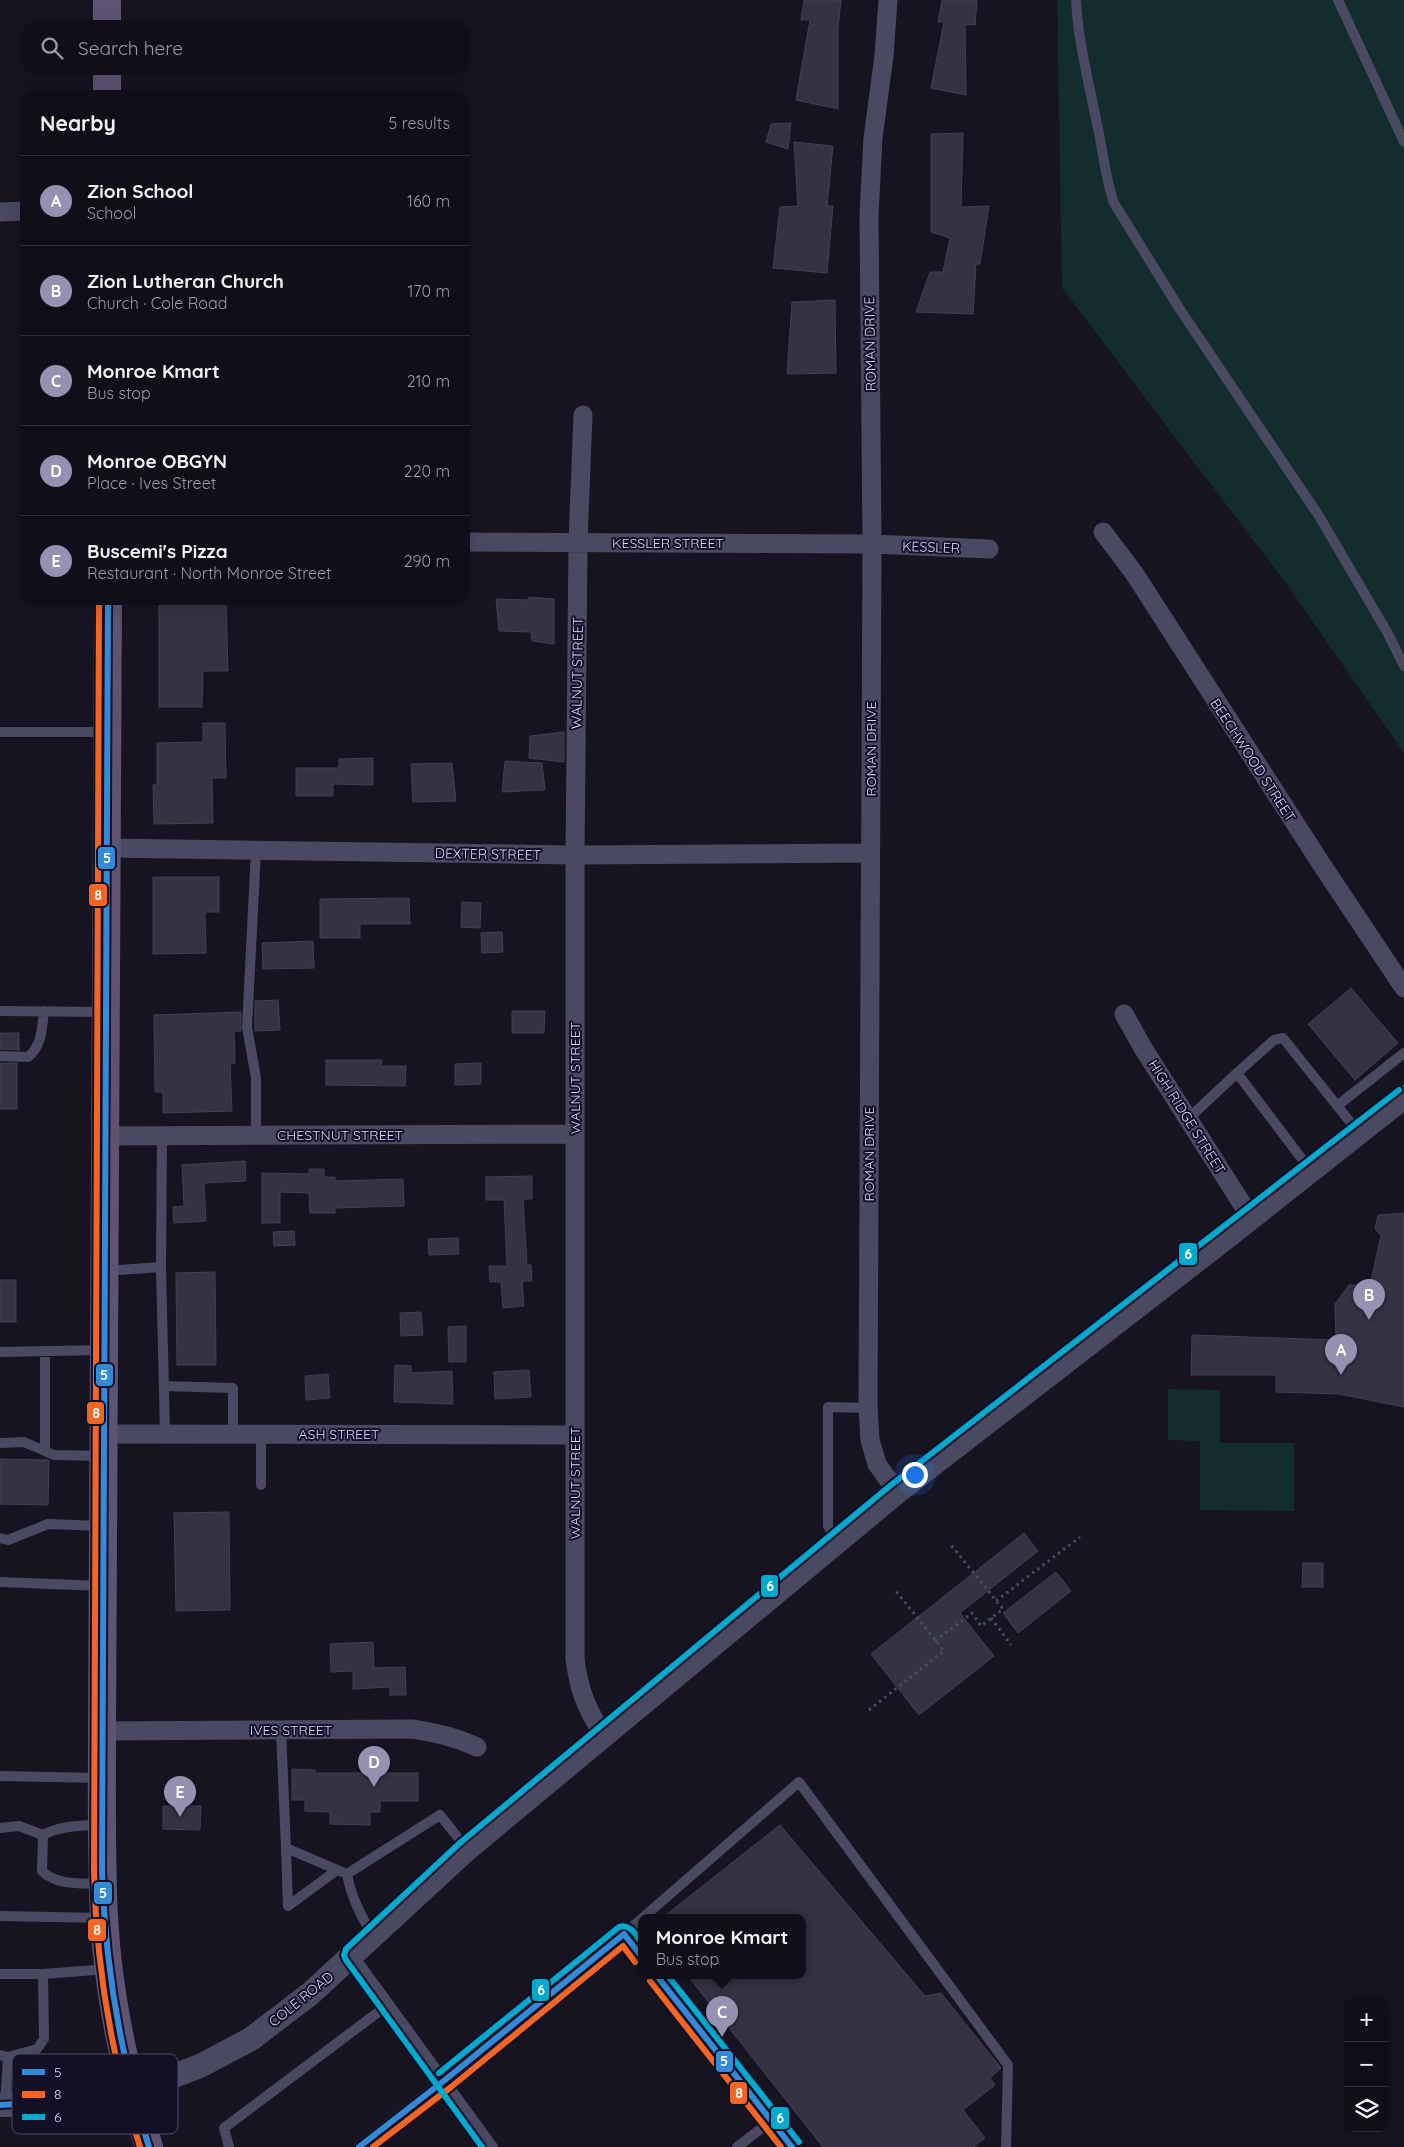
<!DOCTYPE html>
<html lang="en">
<head>
<meta charset="utf-8">
<style>
	body { margin:0; font-family:Quicksand,sans-serif; background:#191822; color:#f1f3f6 }
	.controls { position:absolute; right:15px; bottom:15px; display:grid; overflow:hidden; border-radius:10px; box-shadow:0 5px 20px #0002 }
	.controls button { width:45px; height:45px; display:grid; place-items:center; padding:0; border:0; border-bottom:1px solid #302f38; background:#100f19; color:#f1f3f6; font:25px sans-serif }
	.you { position:absolute; left:914px; top:1474px; width:18px; height:18px; margin:-12px; border:4px solid #fff; border-radius:50%; background:#1a73e8; box-shadow:0 0 0 8px #1a73e833 }
	.badge { display:grid; place-items:center; width:32px; height:32px; border-radius:50%; background:#9591b1; color:#fff; font-size:16px; font-weight:700 }
	.pin { position:absolute; translate:-50% -41px; filter:drop-shadow(0 1px 2px #0008) }
	.pin::after { content:''; position:absolute; top:26px; width:18px; height:15px; background:inherit; clip-path:polygon(0 0,100% 0,50% 100%) }
	.popup { position:absolute; left:638px; top:1914px; width:168px; height:65px; box-sizing:border-box; display:grid; place-content:center; border-radius:10px; background:#100f19; filter:drop-shadow(0 1px 4px #0005); font-size:16px; white-space:nowrap; color:#9c9ca2 }
	.popup b { font-size:19px; color:#f1f3f6 }
	.popup::after { content:''; position:absolute; left:50%; top:100%; margin-left:-10px; border:10px solid transparent; border-top-color:#100f19 }
	.list { margin:0; padding:0; list-style:none }
	h2 { display:flex; justify-content:space-between; align-items:center; height:65px; margin:0; padding:0 20px; font-size:21px }
	h2 small { font-size:16px; font-weight:400; color:#9c9ca2 }
	.list li { display:grid; grid-template-columns:32px 1fr auto; gap:15px; align-items:center; box-sizing:border-box; height:90px; padding:0 20px; border-top:1px solid #302f38 }
	.list b { display:block; font-size:19px; white-space:nowrap }
	.list p { margin:0; font-size:16px; white-space:nowrap; color:#9c9ca2 }
	.list em { font-size:16px; font-style:normal; color:#9c9ca2 }
	.icon { flex:none; width:28px; height:28px; fill:none; stroke:currentColor; stroke-width:2; stroke-linecap:round; stroke-linejoin:round }
	.map { position:relative; flex:none; width:1404px; height:2147px; overflow:hidden }
	.search { position:absolute; background:#100f19; box-shadow:0 5px 20px #0002; left:20px; top:20px; width:450px; height:55px; display:flex; align-items:center; gap:12px; box-sizing:border-box; padding:0 18px; border-radius:20px; color:#9c9ca2; font-size:19px }
	.panel { position:absolute; background:#100f19; box-shadow:0 5px 20px #0002; left:20px; top:90px; width:450px; height:515px; border-radius:20px }
	.map>svg:first-child { display:block }
	.green { fill:#132c2d }
	.building { fill:#343243; stroke:#433f54 }
	.lines { fill:none; stroke-linecap:round; stroke-linejoin:round }
	.path { stroke:#44505f; stroke-width:3; stroke-dasharray:2.5 4; stroke-linecap:butt }
	.service { stroke:#4a4962; stroke-width:10 }
	.minor { stroke:#4a4962; stroke-width:19 }
	.tertiary { stroke:#4a4962; stroke-width:24 }
	.primary { stroke:#5e5373; stroke-width:28 }
	.bus-1-casing { stroke:#130f26; stroke-width:10 }
	.bus-2-casing { stroke:#130f26; stroke-width:10 }
	.bus-3-casing { stroke:#130f26; stroke-width:10 }
	.bus-1 { stroke:#338bd7; stroke-width:6 }
	.bus-2 { stroke:#f26522; stroke-width:6 }
	.bus-3 { stroke:#00a9ce; stroke-width:6 }
	.labels { text-anchor:middle; stroke-width:4; stroke-linejoin:round; paint-order:stroke }
	.street-label { font-size:14px; fill:#d9d4ff; stroke:#130f26 }
	.key { fill:#130f26; stroke:#4e4a67; stroke-width:1 }
	.key-label { font-size:14px; fill:#d9d4ff }
	.line-badge { stroke:#130f26; stroke-width:2 }
	.badge-label { font-size:14px; text-anchor:middle; font-weight:bold; fill:#fff }
</style>
</head>
<body>
<div class="map">
<svg width="1404" height="2147" viewBox="0 0 1404 2147">
	<rect width="100%" height="100%" fill="#161421"/>
	<path class="green" d="M1057 0H1404V753L1288 586 1062 288Z
		M1168 1389 1220 1390V1443H1294V1511L1200 1510V1441L1168 1440Z"/>
	<path class="building" d="M804 0H841L838 29V109L796 100 810 20H801Z
		M942 0H977L975 25 965 24 966 95 931 88 944 22H938Z
		M791 123 788 149 766 142 771 124Z
		M963 133 961 207 989 206 980 264H976L973 314 916 312 930 272H943L950 238 931 232V134Z
		M794 142 833 146 827 206H833L827 273 773 268 780 207 798 206Z
		M835 300 836 373 787 374 792 302Z
		M529 597 554 599V644L532 641 531 632 499 631 496 599 529 600Z
		M159 599H226L228 671H203L202 707H159Z
		M203 723H225L226 778H212L213 823 154 824 153 785H157V743L203 742Z
		M564 732V762L529 758 530 736Z
		M373 758V785L333 784V796H296V768H339V759Z
		M505 761 542 763 545 790 502 792Z
		M452 763 456 801 413 802 411 764Z
		M153 877H219V912H205L206 953 153 954Z
		M409 898 410 924H360V938H320V899Z
		M462 902 481 903 480 928 461 927Z
		M502 932 503 952 482 953 481 933Z
		M313 941 314 968 263 969 262 943Z
		M1351 988 1398 1043 1355 1080 1308 1024Z
		M278 1000 280 1030 255 1031V1001Z
		M512 1011H545L544 1033H512Z
		M241 1012V1031H234L235 1063H230L232 1111 163 1113V1092H155L154 1015Z
		M0 1033H19V1050L0 1049Z
		M326 1060H382L381 1066H406L405 1086 326 1085Z
		M0 1063H17V1109H0Z
		M481 1063V1084L455 1085V1064Z
		M245 1161 246 1181 204 1183 206 1221 174 1223 173 1207 184 1206 182 1165Z
		M309 1169H324V1177H335V1181L403 1179 404 1206 335 1208V1213H310L309 1193 280 1192V1223H262V1173L309 1174Z
		M532 1176V1199H523L527 1265H531L532 1281H522L524 1306 503 1308 501 1282H490L489 1266H507L504 1200H486V1177Z
		M1404 1213V1407L1339 1394 1276 1392V1375H1191L1192 1335 1336 1340 1335 1304 1349 1285 1370 1286 1381 1235 1375 1229 1378 1215Z
		M294 1231 295 1245 274 1246 273 1232Z
		M458 1238 459 1254 429 1255 428 1239Z
		M215 1272 216 1365H177L176 1273Z
		M0 1280H16V1322H0Z
		M421 1312 423 1335 401 1336 400 1313Z
		M466 1326V1362H449L448 1327Z
		M395 1365 411 1366V1373L452 1371 453 1404 394 1402Z
		M529 1370 531 1397 495 1399 494 1372Z
		M328 1374 330 1398 306 1400 305 1376Z
		M0 1459 49 1460 48 1505 0 1504Z
		M229 1512 230 1610 176 1611 174 1513Z
		M1024 1533 1038 1551 960 1613 994 1656 919 1715 871 1654Z
		M1303 1563H1323V1587H1302Z
		M1056 1572 1071 1591 1018 1633 1003 1613Z
		M373 1642 374 1668 405 1667 406 1695H390V1687L353 1689V1671L331 1672 330 1644Z
		M292 1769 315 1770V1773H418V1801H380V1812H370V1825L330 1824V1812L305 1811V1800H292Z
		M163 1806H201L200 1830 163 1829Z
		M780 1825 925 1996 941 1993 1001 2068 990 2078 995 2085 963 2110 985 2138 973 2147H823L688 1976H802V1918H662Z"/>
	<g class="lines">
		<path class="path" d="M996 1601 1080 1537
			M991 1618 1011 1645
			M935 1641 972 1613 981 1626 1003 1609 951 1545
			M869 1710 944 1651 895 1590"/>
		<path class="service" d="M1076 0C1078 42 1089 83 1097 124 1103 150 1105 177 1114 203L1179 308 1319 516 1387 632 1404 666
			M1338 0 1404 142
			M0 732H106
			M0 1011 105 1012
			M0 1056 28 1057C42 1046 42 1028 44 1011
			M1237 1073 1274 1040 1283 1038 1359 1133
			M1337 1106 1404 1053
			M1188 1119 1237 1073 1311 1171
			M256 1135V1078L247 1027 256 851
			M162 1136 161 1267 165 1434
			M105 1271 161 1267
			M45 1351V1451
			M0 1352 103 1350
			M164 1386 233 1388V1434
			M261 1434V1485
			M0 1443 24 1442 54 1455 102 1456
			M0 1538 8 1540 48 1524 101 1526
			M837 1541 828 1526V1407L868 1408
			M0 1582 102 1586
			M281 1730 286 1848 347 1874 440 1815 467 1849
			M0 1776 101 1778
			M102 1825C80 1826 62 1825 43 1835L42 1871C57 1886 82 1883 102 1884
			M0 1828 19 1826 43 1835
			M286 1848 288 1906 337 1870
			M347 1874C351 1897 361 1916 373 1936
			M0 1916 104 1918
			M624 1934 799 1782 1008 2065 1006 2147
			M353 1955 493 2147
			M0 1974H43L108 1969
			M657 1976 792 2147
			M0 2055 8 2057 5 2105
			M8 2057 37 2049 44 2039 43 1974
			M229 2147 224 2128 389 2004
			M359 2147 445 2080 624 1934 642 1957
			M737 2147 771 2121"/>
		<path class="minor" d="M888 0 884 56 873 138 869 215 872 544 868 1408 870 1440 877 1464 897 1492
			M0 212 26 211
			M583 415 578 542 575 855V1659C579 1690 586 1708 603 1734
			M1103 532 1134 573 1322 865 1404 988
			M464 542 872 544 989 549
			M107 848 575 855 870 853
			M1124 1014 1143 1048 1251 1218
			M105 1136 575 1134
			M104 1434 575 1435
			M102 1731 412 1729C435 1732 455 1737 477 1747"/>
		<path class="tertiary" d="M0 2105H29L77 2101 131 2089 158 2082 200 2066 251 2039 310 1994 467 1849 897 1492 1219 1243 1404 1097"/>
		<path class="primary" d="M107 26V0
			M107 96V69
			M108 599 102 1731C102 1793 101 1855 104 1917 108 1993 125 2075 149 2147"/>
		<defs>
			<path id="bus-1" d="M108 599 102 1870C105 1966 120 2056 149 2147
				M657 1976 792 2147
				M0 2105 66 2101 131 2089
				M359 2147 445 2080 624 1934 642 1957"/>
			<path id="bus-2" d="M99 599 94 1871C96 1966 111 2056 140 2147
				M650 1981 781 2147
				M373 2147 451 2087 623 1946 635 1962"/>
			<path id="bus-3" d="M668 1976 799 2142
				M439 2073 619 1927C630 1923 636 1935 642 1943
				M482 2147 346 1960 344 1955 346 1949 461 1842 891 1485 1399 1090"/>
		</defs>
		<use href="#bus-1" class="bus-1-casing"/>
		<use href="#bus-2" class="bus-2-casing"/>
		<use href="#bus-3" class="bus-3-casing"/>
		<use href="#bus-1" class="bus-1"/>
		<use href="#bus-2" class="bus-2"/>
		<use href="#bus-3" class="bus-3"/>
	</g>
	<g class="labels">
		<g class="street-label">
			<text transform="translate(870 344) rotate(-91)" y="5">ROMAN DRIVE</text>
			<text x="668" y="548">KESSLER STREET</text>
			<text transform="translate(931 547) rotate(2)" y="5">KESSLER</text>
			<text transform="translate(577 673) rotate(-89)" y="5">WALNUT STREET</text>
			<text transform="translate(871 749) rotate(-90)" y="5">ROMAN DRIVE</text>
			<text transform="translate(1253 760) rotate(57)" y="5">BEECHWOOD STREET</text>
			<text transform="translate(488 854) rotate(1)" y="5">DEXTER STREET</text>
			<text transform="translate(575 1078) rotate(-90)" y="5">WALNUT STREET</text>
			<text transform="translate(1187 1117) rotate(58)" y="5">HIGH RIDGE STREET</text>
			<text x="340" y="1140">CHESTNUT STREET</text>
			<text transform="translate(869 1154) rotate(-90)" y="5">ROMAN DRIVE</text>
			<text x="339" y="1439">ASH STREET</text>
			<text transform="translate(575 1483) rotate(-90)" y="5">WALNUT STREET</text>
			<text x="291" y="1735">IVES STREET</text>
			<text transform="translate(301 1999) rotate(-39)" y="5">COLE ROAD</text>
		</g>
	</g>
	<rect x="12" y="2054" width="166" height="80" rx="8" class="key"/>
	<rect x="22" y="2069" width="23" height="6" fill="#338bd7"/>
	<rect x="22" y="2091" width="23" height="7" fill="#f26522"/>
	<rect x="22" y="2114" width="23" height="6" fill="#00a9ce"/>
	<g class="key-label">
		<text x="54" y="2077">5</text>
		<text x="54" y="2099">8</text>
		<text x="54" y="2122">6</text>
	</g>
	<g class="line-badge">
		<rect x="97" y="846" width="19" height="24" rx="5" fill="#338bd7"/>
		<rect x="88" y="883" width="20" height="24" rx="5" fill="#f26522"/>
		<rect x="1178" y="1242" width="20" height="24" rx="5" fill="#00a9ce"/>
		<rect x="95" y="1363" width="19" height="24" rx="5" fill="#338bd7"/>
		<rect x="86" y="1401" width="19" height="24" rx="5" fill="#f26522"/>
		<rect x="760" y="1574" width="19" height="24" rx="5" fill="#00a9ce"/>
		<rect x="93" y="1881" width="20" height="24" rx="5" fill="#338bd7"/>
		<rect x="87" y="1918" width="20" height="24" rx="5" fill="#f26522"/>
		<rect x="531" y="1978" width="19" height="24" rx="5" fill="#00a9ce"/>
		<rect x="715" y="2050" width="19" height="23" rx="5" fill="#338bd7"/>
		<rect x="729" y="2081" width="19" height="24" rx="5" fill="#f26522"/>
		<rect x="770" y="2106" width="20" height="24" rx="5" fill="#00a9ce"/>
	</g>
	<g class="badge-label">
		<text x="107" y="863">5</text>
		<text x="98" y="900">8</text>
		<text x="1188" y="1259">6</text>
		<text x="104" y="1380">5</text>
		<text x="96" y="1418">8</text>
		<text x="770" y="1591">6</text>
		<text x="103" y="1898">5</text>
		<text x="97" y="1935">8</text>
		<text x="541" y="1995">6</text>
		<text x="724" y="2066">5</text>
		<text x="739" y="2098">8</text>
		<text x="780" y="2123">6</text>
	</g>
</svg>
<div class="controls">
<button>+</button>
<button>−</button>
<button><svg class="icon" aria-label="layers" viewBox="0 0 24 24"><path d="M12 4l9 5-9 5-9-5zM3 14l9 5 9-5"/></svg></button>
</div>
<div class="you"></div>
<div class="pin badge" style="left:1341px;top:1375px">A</div>
<div class="pin badge" style="left:1369px;top:1320px">B</div>
<div class="pin badge" style="left:722px;top:2037px">C</div>
<div class="popup"><b>Monroe Kmart</b>Bus stop</div>
<div class="pin badge" style="left:374px;top:1787px">D</div>
<div class="pin badge" style="left:180px;top:1817px">E</div>
<div class="search"><svg class="icon" aria-label="search" viewBox="0 0 24 24"><circle cx="10" cy="10" r="6"/><path d="M15 15l6 6"/></svg>Search here</div>
<section class="panel">
<h2>Nearby<small>5 results</small></h2>
<ul class="list">
<li><span class="badge">A</span><div><b>Zion School</b><p>School</p></div><em>160 m</em></li>
<li><span class="badge">B</span><div><b>Zion Lutheran Church</b><p>Church · Cole Road</p></div><em>170 m</em></li>
<li><span class="badge">C</span><div><b>Monroe Kmart</b><p>Bus stop</p></div><em>210 m</em></li>
<li><span class="badge">D</span><div><b>Monroe OBGYN</b><p>Place · Ives Street</p></div><em>220 m</em></li>
<li><span class="badge">E</span><div><b>Buscemi's Pizza</b><p>Restaurant · North Monroe Street</p></div><em>290 m</em></li>
</ul>
</section>
</div>
</body>
</html>
